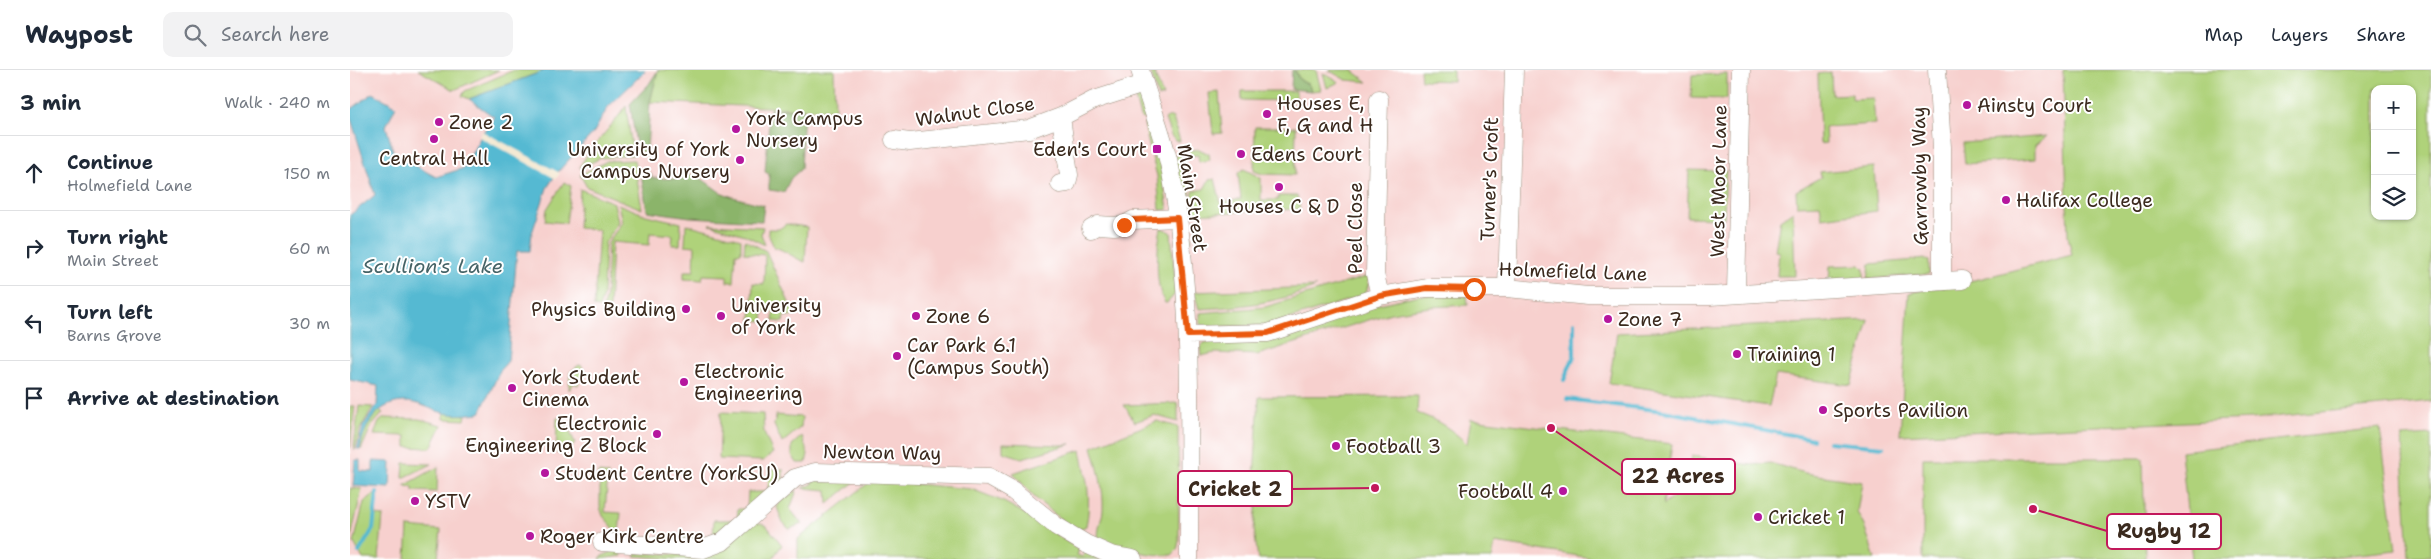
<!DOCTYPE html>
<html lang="en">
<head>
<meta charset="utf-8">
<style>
	body { margin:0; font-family:"Shantell Sans",sans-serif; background:#f2f2f3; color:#1f2937 }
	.controls { position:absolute; right:15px; top:15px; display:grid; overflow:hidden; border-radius:10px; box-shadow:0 1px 4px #0004 }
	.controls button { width:45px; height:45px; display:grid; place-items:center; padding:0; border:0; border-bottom:1px solid #e0e1e3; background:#fff; color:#1f2937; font:25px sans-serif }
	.stop { position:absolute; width:15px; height:15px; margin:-11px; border:4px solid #ea580c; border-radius:50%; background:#fff }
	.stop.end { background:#ea580c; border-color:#fff; box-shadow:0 1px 5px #0008 }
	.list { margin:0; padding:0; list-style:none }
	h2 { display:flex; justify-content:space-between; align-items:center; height:65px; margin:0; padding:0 20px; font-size:21px }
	h2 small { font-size:16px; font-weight:400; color:#747a83 }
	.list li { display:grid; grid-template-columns:32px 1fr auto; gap:15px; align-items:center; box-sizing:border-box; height:75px; padding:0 20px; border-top:1px solid #e0e1e3 }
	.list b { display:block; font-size:19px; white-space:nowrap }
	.list p { margin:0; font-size:16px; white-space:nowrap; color:#747a83 }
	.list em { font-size:16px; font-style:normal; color:#747a83 }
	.icon { flex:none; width:28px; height:28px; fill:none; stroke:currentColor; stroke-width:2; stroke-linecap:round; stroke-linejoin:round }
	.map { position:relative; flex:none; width:2081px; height:489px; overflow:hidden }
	header { display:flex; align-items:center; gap:30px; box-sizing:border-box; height:70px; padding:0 25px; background:#fff; border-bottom:1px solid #e0e1e3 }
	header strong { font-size:24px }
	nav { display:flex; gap:28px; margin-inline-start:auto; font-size:18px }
	.search { width:350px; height:45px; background:#f2f2f3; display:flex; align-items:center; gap:12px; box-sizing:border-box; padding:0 18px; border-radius:10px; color:#747a83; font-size:19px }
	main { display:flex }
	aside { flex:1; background:#fff }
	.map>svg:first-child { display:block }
	.built { fill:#f7d0ce }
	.green { fill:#afd27a; stroke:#757e4c; fill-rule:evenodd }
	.forest { fill:#8bb46a; stroke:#636f44 }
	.water { fill:#54b9d2; stroke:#487278 }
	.pier { fill:#f4e9d3 }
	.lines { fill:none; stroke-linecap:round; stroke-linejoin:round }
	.stream { stroke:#54b9d2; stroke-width:4 }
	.minor-casing { stroke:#988a78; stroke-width:19 }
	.minor { stroke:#fff; stroke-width:18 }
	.route { stroke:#ea580c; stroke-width:6 }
	.poi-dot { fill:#b5179e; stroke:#fff; stroke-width:2 }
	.labels { text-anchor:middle; stroke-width:4; stroke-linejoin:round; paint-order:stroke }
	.poi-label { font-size:19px; fill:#3b2a1e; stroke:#fff; text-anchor:start }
	.street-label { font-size:19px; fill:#3b2a1e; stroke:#fff }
	.water-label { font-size:20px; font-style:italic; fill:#456366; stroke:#fff }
	.leader { fill:none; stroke:#c2185b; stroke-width:2 }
	.callout-dot { fill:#c2185b; stroke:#fff; stroke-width:2 }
	.callout { fill:#fff; stroke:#c2185b; stroke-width:2 }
	.callout-label { font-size:20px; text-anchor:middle; font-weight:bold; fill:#3b2a1e }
</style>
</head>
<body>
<header>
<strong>Waypost</strong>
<div class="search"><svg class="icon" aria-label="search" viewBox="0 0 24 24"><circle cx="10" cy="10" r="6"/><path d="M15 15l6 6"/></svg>Search here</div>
<nav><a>Map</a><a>Layers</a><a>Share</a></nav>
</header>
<main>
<aside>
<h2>3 min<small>Walk · 240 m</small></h2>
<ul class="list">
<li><svg class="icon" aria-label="ahead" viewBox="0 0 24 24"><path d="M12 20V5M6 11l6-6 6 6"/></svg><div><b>Continue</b><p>Holmefield Lane</p></div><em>150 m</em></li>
<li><svg class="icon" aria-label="right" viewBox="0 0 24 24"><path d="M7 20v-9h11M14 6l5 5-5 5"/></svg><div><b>Turn right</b><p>Main Street</p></div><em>60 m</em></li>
<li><svg class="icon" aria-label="left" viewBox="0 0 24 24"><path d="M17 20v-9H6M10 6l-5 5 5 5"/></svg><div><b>Turn left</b><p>Barns Grove</p></div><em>30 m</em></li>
<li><svg class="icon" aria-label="arrive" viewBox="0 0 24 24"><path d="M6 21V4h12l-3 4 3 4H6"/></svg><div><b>Arrive at destination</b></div></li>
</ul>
</aside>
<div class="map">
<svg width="2081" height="489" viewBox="0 0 2081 489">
	<rect width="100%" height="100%" fill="#fff"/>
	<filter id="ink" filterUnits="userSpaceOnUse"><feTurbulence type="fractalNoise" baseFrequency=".02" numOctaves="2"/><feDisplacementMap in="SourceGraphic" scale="10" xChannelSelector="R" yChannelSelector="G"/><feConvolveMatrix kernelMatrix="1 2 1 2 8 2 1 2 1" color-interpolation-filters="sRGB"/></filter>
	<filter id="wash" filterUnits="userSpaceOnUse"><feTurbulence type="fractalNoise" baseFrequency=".0096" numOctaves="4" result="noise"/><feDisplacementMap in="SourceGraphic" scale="20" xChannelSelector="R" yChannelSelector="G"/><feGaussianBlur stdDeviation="1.12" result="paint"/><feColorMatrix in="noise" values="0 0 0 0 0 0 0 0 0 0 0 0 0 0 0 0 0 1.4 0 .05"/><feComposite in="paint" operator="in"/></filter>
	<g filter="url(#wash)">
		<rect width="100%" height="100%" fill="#f4e9d3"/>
		<path class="built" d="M0 0H1713L1718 166 1722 185 1629 209 1559 223 1550 364 1902 349 2081 331V489H0Z"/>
		<path class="green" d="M68 0H149L104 20Z
			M164 0H196L119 29 112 26 115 21Z
			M308 0H484L485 40 300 32Z
			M800 0H803L813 26 808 27Z
			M945 0H966L971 20 961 21 959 15 950 10Z
			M978 0H1002L1018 12 996 10Z
			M1070 0H1103V11L1071 10Z
			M1713 0H2081V331L1902 349 1550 365 1559 223 1629 209 1722 185 1718 166ZM2025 19H2062V146H2025Z
			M1481 2 1482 25 1502 24V29L1523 28 1525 54 1475 57 1476 73 1470 74 1468 4Z
			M973 3 989 12 977 18Z
			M1377 4V29L1341 28 1342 5Z
			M892 21H946V31L892 30Z
			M869 22 872 63 863 64 859 23Z
			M784 24 790 26 799 48 793 49 790 47Z
			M276 36 283 85 251 88 230 98C230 90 268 49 276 36Z
			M821 47 823 48 830 71H826L821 66 815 49Z
			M800 52 807 78 802 81 800 80 794 54Z
			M905 57H946L945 105 912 104 904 101Z
			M1697 66 1685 75V89L1615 94 1613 73Z
			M849 79 859 84 860 90 849 92 848 85 838 86 836 81Z
			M833 82 840 123 841 172H838L825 87Z
			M802 87 810 89 818 140H810L807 106Z
			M284 90 292 139 237 117 230 105 257 91Z
			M1524 97 1527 141 1472 148 1470 135 1447 136 1446 121 1471 107 1470 102Z
			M894 99 911 108V130H928V126H947L950 139 842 144 843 121 854 119 859 110 865 109 871 133 891 129 888 103Z
			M1339 100 1376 101 1374 148 1337 147Z
			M214 112 221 116 216 153 195 151 197 139Z
			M230 119 264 133 268 152 255 173 253 225 249 238 244 237 249 160 228 158Z
			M268 134 296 145 331 153 330 175H322L323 165 300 163 299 175 262 172 259 238H253L256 225 258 173 272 152Z
			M1443 141 1445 206H1427L1429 182 1425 181 1430 150Z
			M336 154 391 169V183H386L384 212H377V206L353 205 352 210 334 209V201H344L345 176 335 175Z
			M360 154 413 157 411 164 415 175 395 165Z
			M436 154 457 157 455 192C444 188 435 180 424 177L418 164V159H429Z
			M811 158 821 162 826 223 817 233H815C804 216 807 177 811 158Z
			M395 170 416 181 445 246H434L433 252 423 251 424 241H414L413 251 401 250 403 213 414 214 415 185 394 183Z
			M1576 189 1579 191V204L1518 209 1520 194Z
			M1510 195 1514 199V209L1479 211 1480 196Z
			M1019 206 1018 216 1014 225 917 256H854L850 254V243L915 237Z
			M966 217C927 233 890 237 849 239L844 222Z
			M1069 225 1117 226 1118 235 1080 237 1041 243 907 285 865 283 851 286 850 277 854 273Z
			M1519 250 1501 315 1426 305 1419 336 1259 313 1267 263Z
			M229 295 232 296 235 303 228 315 224 313 219 320 220 302Z
			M1068 326 1067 343C1086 349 1103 360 1117 374L1121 349 1322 374 1313 435 1336 417 1342 386 1402 395 1420 393 1455 403 1512 412 1507 442 1515 458 1525 489H1248L1145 473 1142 489H908L904 459 908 425H903L909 327Z
			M828 333V352L804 345 785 352 774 335Z
			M0 336H5L0 378Z
			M9 336 23 337 10 359 5 380 4 375Z
			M30 340 33 343 21 357 11 380C9 366 19 349 30 340Z
			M371 342 413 344 414 363 423 383 413 391 369 389Z
			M94 343 116 345 115 350 94 349Z
			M426 345 452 347 451 357 432 373 424 355Z
			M34 348 69 349 92 355 81 378 56 377V366L24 365 29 352Z
			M207 348H214L225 373C221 380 214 384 206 383Z
			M807 351 828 357 829 471 827 480 822 485C797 486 773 479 749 471 746 461 752 451 753 440 754 419 748 397 742 377Z
			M2030 358 2046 480 1962 489H1842L1831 381Z
			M2081 365V486H2059L2052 367Z
			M452 366 458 384 456 393H447L442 385V375Z
			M653 373 712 375 721 374 672 388 653 382Z
			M731 380C736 405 742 430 736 456L728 460 714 452 684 427 663 403Z
			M1573 388H1793L1795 489H1573Z
			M54 393 82 394 53 408Z
			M88 397 87 422 63 421V417L54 416Z
			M419 399H433V411L371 465 358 472 338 473 334 470 333 466 363 467 364 450H387L388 439H397L398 422H418Z
			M248 403 258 404 255 442 271 443 269 463 285 464V470L266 465 267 462 253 446 250 437V415L247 413Z
			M508 409 478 434 477 420 453 418 463 414 462 410Z
			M522 410 621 419 652 431 681 447 729 480 727 485 733 487 735 482 750 489H448V469Z
			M0 418 12 419 1 468 0 467Z
			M447 420 440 439 452 454 439 459 432 451 427 437 430 432Z
			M27 422 26 445 33 446 29 489H13L4 473 14 432Z
			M406 452 416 455 432 475 422 489H327L285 486 287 483 349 485Z
			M58 457 91 460 88 488 90 489H56Z
			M269 479 272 486 250 489 252 486Z"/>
		<path class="forest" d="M308 0 300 32 297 81 287 82 280 34 299 14Z
			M942 0H944L950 10 959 15 961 21 941 19Z
			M420 39H454L451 99 441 108 434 122 419 120V104L415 102Z
			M301 103 302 108 334 109V104L348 106 370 122 383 127 414 135 412 151 340 147 297 141 291 104Z"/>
		<path class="water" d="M196 0H296L258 37 244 62 206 104 197 118 182 163 180 181H167L158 291 151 299 130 343C118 344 106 346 94 343 81 340 68 331 53 332 27 333 14 356 10 379H7L13 356 27 335 28 316 0 310V145L25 125 0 46V40L23 23 46 36 36 56 44 84 86 107 114 98 132 64 144 47 119 29Z
			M5 390H10V401L23 402V391L41 392 40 418 3 416Z"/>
		<path class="pier" d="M132 61 210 103 206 109 129 67Z"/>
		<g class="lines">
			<path class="stream" d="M1214 310 1224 286V253
				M1217 329 1313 341 1463 369
				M1479 372 1533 377
				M9 482 23 459 27 422"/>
		</g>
	</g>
	<g filter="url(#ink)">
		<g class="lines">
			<defs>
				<path id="minor" d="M790 0C800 34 814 67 821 102 844 229 839 360 839 489
					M1587 0 1592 77V210
					M1029 29 1025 204 1030 226
					M544 70 560 72 679 59 711 47 744 30 794 14
					M710 114 717 113 719 105 711 47
					M741 159 748 155 764 156 774 155 783 150 827 148
					M1157 218 1164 0
					M1386 223 1391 0
					M838 265 918 263 1030 226 1077 218H1157L1238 226H1360L1612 210
					M252 472 353 479 372 472 445 408 465 402 639 407 662 420 706 456 736 474 761 485 783 489"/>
			</defs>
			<use href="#minor" class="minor-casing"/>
			<use href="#minor" class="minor"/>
		</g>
	</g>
	<g class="lines" filter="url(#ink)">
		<path class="route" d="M774 155 783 150 827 148 838 265 918 263 1030 226 1077 218 1124 219"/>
	</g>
	<g class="poi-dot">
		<circle cx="1617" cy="35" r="5"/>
		<circle cx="917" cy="44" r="5"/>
		<circle cx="89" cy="52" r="5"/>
		<circle cx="386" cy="59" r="5"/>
		<circle cx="84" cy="69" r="5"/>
		<rect x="802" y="74" width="10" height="10" rx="2.5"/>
		<circle cx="891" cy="84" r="5"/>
		<circle cx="390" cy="90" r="5"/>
		<circle cx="929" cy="117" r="5"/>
		<circle cx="1656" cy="130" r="5"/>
		<circle cx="336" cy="239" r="5"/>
		<circle cx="371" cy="246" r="5"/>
		<circle cx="566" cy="246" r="5"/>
		<circle cx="1258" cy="249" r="5"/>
		<circle cx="1387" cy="284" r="5"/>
		<circle cx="547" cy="286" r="5"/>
		<circle cx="334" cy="312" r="5"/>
		<circle cx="162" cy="318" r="5"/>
		<circle cx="1473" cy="340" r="5"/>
		<circle cx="307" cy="364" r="5"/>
		<circle cx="986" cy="376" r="5"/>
		<circle cx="195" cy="403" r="5"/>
		<circle cx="1213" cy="421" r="5"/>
		<circle cx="65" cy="431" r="5"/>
		<circle cx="1408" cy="447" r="5"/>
		<circle cx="180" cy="466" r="5"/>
	</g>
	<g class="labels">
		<g class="poi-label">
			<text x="927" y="40">Houses E,<tspan x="927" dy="22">F, G and H</tspan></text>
			<text x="1627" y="42">Ainsty Court</text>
			<text x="396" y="55">York Campus<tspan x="396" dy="22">Nursery</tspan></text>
			<text x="99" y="59">Zone 2</text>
			<text x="380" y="86" text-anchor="end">University of York<tspan x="380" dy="22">Campus Nursery</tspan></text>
			<text x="797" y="86" text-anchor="end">Eden's Court</text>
			<text x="901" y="91">Edens Court</text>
			<text x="84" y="95" text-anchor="middle">Central Hall</text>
			<text x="1666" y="137">Halifax College</text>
			<text x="929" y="143" text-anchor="middle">Houses C &amp; D</text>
			<text x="381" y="242">University<tspan x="381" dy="22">of York</tspan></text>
			<text x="326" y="246" text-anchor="end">Physics Building</text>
			<text x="576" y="253">Zone 6</text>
			<text x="1268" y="256">Zone 7</text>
			<text x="557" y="282">Car Park 6.1<tspan x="557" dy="22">(Campus South)</tspan></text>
			<text x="1397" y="291">Training 1</text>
			<text x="344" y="308">Electronic<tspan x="344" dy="22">Engineering</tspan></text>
			<text x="172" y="314">York Student<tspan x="172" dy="22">Cinema</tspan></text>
			<text x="1483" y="347">Sports Pavilion</text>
			<text x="297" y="360" text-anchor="end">Electronic<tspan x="297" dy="22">Engineering Z Block</tspan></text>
			<text x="996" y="383">Football 3</text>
			<text x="205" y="410">Student Centre (YorkSU)</text>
			<text x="1203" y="428" text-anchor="end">Football 4</text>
			<text x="75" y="438">YSTV</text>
			<text x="1418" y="454">Cricket 1</text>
			<text x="190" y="473">Roger Kirk Centre</text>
		</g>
		<g class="street-label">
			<text transform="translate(625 41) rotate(-8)" y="7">Walnut Close</text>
			<text transform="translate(1569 106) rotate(-91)" y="7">Garrowby Way</text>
			<text transform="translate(1139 109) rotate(-88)" y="7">Turner's Croft</text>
			<text transform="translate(1368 111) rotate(-89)" y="7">West Moor Lane</text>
			<text transform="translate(843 128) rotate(81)" y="7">Main Street</text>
			<text transform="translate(1005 158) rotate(-90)" y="7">Peel Close</text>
			<text transform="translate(1223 201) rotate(2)" y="7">Holmefield Lane</text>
			<text transform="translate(532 382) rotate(1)" y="7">Newton Way</text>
		</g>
		<g class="water-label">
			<text x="83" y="203">Scullion's Lake</text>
		</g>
	</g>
	<path class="leader" d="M1201 358L1272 406M1025 418L942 419M1683 439L1757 461"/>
	<g class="callout-dot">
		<circle cx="1201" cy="358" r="5"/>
		<circle cx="1025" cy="418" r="5"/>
		<circle cx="1683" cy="439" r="5"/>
	</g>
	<g class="callout">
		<rect x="1272" y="389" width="113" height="35" rx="5"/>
		<rect x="828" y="401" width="114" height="35" rx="5"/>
		<rect x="1757" y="444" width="114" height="35" rx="5"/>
	</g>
	<g class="callout-label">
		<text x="1328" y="413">22 Acres</text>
		<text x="885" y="426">Cricket 2</text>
		<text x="1814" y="468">Rugby 12</text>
	</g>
</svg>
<div class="controls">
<button>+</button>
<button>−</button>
<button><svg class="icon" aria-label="layers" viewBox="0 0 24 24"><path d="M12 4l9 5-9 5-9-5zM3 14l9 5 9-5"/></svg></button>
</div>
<div class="stop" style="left:1124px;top:219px"></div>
<div class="stop end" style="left:774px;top:155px"></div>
</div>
</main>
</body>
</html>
